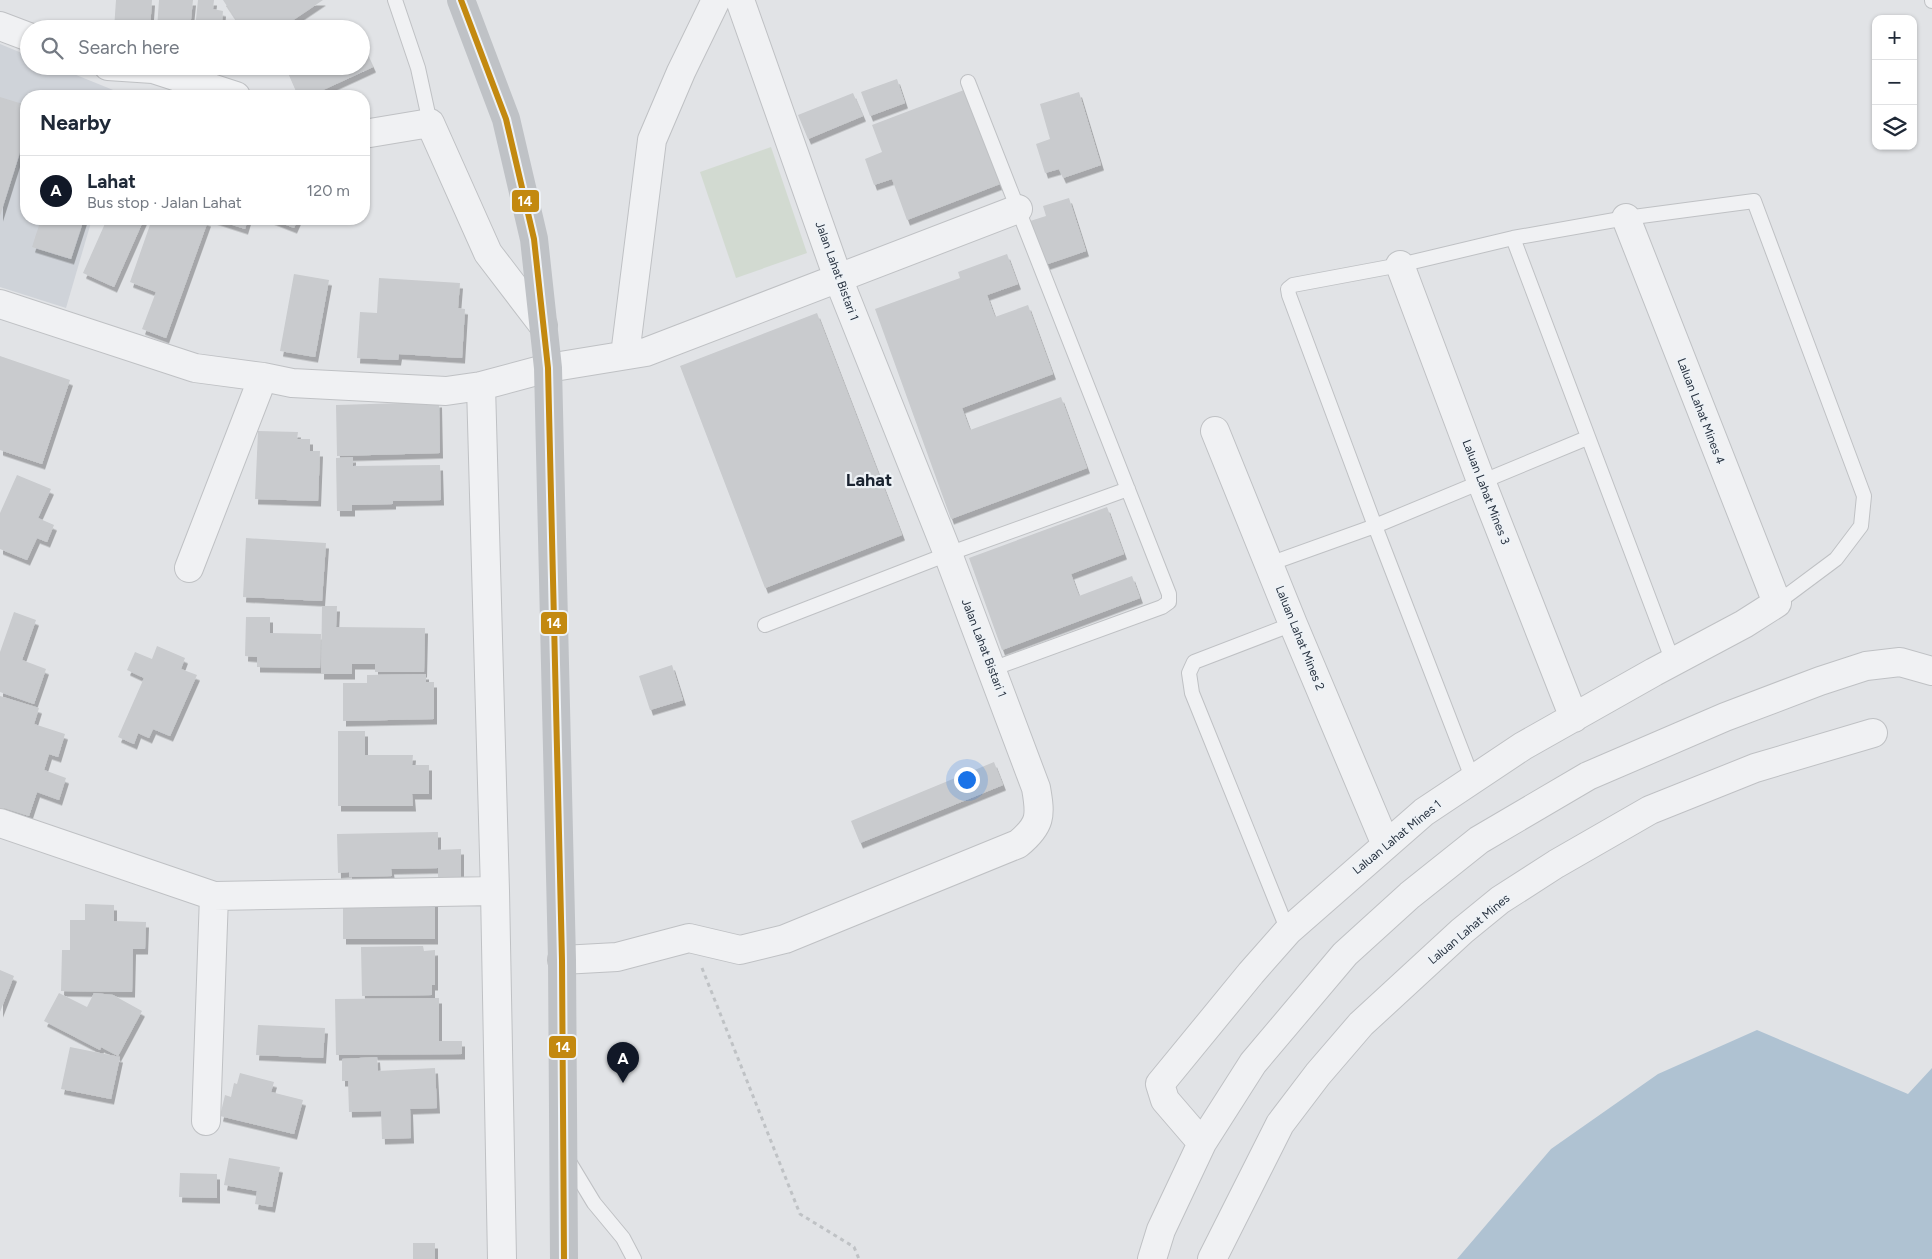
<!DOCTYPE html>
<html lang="en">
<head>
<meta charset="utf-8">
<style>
	body { margin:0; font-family:Figtree,sans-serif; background:#f6f6f7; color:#1f2937 }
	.controls { position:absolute; right:15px; top:15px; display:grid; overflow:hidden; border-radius:10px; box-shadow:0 1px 4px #0004 }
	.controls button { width:45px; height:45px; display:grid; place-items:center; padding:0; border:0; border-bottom:1px solid #e0e1e3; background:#fff; color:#1f2937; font:25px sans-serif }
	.you { position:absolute; left:966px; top:779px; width:18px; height:18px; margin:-12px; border:4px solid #fff; border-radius:50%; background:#1a73e8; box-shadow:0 0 0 8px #1a73e833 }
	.badge { display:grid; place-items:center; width:32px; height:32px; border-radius:50%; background:#111827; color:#fff; font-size:16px; font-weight:700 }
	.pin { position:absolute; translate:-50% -41px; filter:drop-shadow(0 1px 2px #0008) }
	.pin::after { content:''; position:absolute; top:26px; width:18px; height:15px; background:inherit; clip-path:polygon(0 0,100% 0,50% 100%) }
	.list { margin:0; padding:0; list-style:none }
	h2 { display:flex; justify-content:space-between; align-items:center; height:65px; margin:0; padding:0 20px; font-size:21px }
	h2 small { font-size:16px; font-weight:400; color:#747a83 }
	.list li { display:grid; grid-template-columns:32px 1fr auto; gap:15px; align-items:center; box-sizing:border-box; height:70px; padding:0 20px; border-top:1px solid #e0e1e3 }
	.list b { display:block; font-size:19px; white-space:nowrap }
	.list p { margin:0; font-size:16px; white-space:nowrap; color:#747a83 }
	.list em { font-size:16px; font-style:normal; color:#747a83 }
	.icon { flex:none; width:28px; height:28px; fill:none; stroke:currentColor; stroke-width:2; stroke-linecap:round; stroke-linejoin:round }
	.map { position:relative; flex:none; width:1932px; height:1259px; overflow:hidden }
	.search { position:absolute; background:#fff; box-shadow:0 1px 4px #0004; left:20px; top:20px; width:350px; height:55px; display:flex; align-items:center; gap:12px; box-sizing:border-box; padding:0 18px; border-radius:28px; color:#747a83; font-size:19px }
	.panel { position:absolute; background:#fff; box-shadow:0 1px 4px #0004; left:20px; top:90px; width:350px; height:135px; border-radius:20px }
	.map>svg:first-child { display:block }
	.built { fill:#cfd3d9 }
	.green { fill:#d2dad1 }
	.water { fill:#afc2d2 }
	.building { fill:#c9cbce; filter:url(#shadow) }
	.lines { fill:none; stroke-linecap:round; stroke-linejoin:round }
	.service-casing { stroke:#bfc1c4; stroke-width:16 }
	.minor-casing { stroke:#bfc1c4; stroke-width:30 }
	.path { stroke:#bfc2c5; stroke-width:3; stroke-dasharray:4 4; stroke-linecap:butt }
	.service { stroke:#f0f1f3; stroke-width:14 }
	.minor { stroke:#f0f1f3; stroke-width:28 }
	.secondary { stroke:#bfc2c6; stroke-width:28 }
	.bus-1-casing { stroke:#eef2f6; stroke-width:10 }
	.bus-1 { stroke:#c38910; stroke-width:6 }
	.labels { text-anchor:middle; stroke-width:4.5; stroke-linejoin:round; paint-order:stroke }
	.street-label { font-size:12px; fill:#273240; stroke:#eef2f6 }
	.district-label { font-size:18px; font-weight:bold; fill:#1a2330; stroke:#eef2f6 }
	.line-badge { stroke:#eef2f6; stroke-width:2 }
	.badge-label { font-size:14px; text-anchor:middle; font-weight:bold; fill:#fff }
</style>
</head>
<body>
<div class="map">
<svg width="1932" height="1259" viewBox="0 0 1932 1259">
	<defs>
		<filter id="shadow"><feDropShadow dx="3" dy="5.5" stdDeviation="0" flood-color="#0004"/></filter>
	</defs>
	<rect width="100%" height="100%" fill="#e1e3e6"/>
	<path class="built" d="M0 44 29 56V66H54L128 96H26V219H92L66 308 0 287Z"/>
	<path class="green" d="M771 147 807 253 736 278 700 172Z"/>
	<path class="water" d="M1757 1030 1908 1094 1932 1068V1259H1457L1551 1149 1658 1074Z"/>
	<path class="building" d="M116 0H152L150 29H114Z
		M159 0H193L190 29H157Z
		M198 0H214L213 9 223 11 222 22 233 23 232 29H195Z
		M223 0H323L280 29H242Z
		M361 41 373 67 310 96H298L285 66H361Z
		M897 79 905 103 870 116 861 92Z
		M964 90 1000 184 907 220 892 179 874 185 865 159 882 152 872 125Z
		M1079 92 1101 165 1063 178 1059 169 1045 173 1036 144 1050 139 1040 104Z
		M853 93 863 116 808 139 798 115Z
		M0 97 26 105V133L0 216Z
		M1069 198 1086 251 1042 266 1027 222 1046 216 1043 206Z
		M41 219H84L71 259 32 247Z
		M107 219H144L114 287 83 273Z
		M152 219H202L208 221 166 338 142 329 156 292 130 282Z
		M214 219H248L245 229Z
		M271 219H298L294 228Z
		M1007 254 1018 284 987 295 995 317 1028 305 1053 374 962 408 970 430 1061 397 1087 468 951 519 875 309 960 278 958 272Z
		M294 274 329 280 315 357 280 351Z
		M379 278 460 283 458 308 465 309 462 358 399 354 398 360 357 358 360 312 377 313Z
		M817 313 902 535 765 588 680 366Z
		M0 356 70 380 42 464 0 450Z
		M439 402 440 453 337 456 336 405Z
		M258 431 298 432 297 439H310V451H320L318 501 255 499Z
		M353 457V466L440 465 441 500 393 501V504L352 505V511H337L336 458Z
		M17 475 51 489 38 518 54 525 47 542 37 538 27 560 0 549V513Z
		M1107 507 1124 554 1071 574 1079 596 1132 576 1140 598 1002 650 969 558Z
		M246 538 326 543 322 601 243 597Z
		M322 606H337L336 627 425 628 424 672H375V664H352V674H321Z
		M14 612 36 620 22 660 46 669 34 704 0 692V652Z
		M246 617H270V633L321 634 320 668 257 667V657L245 656Z
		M157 646 185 658 181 669 197 675 170 736 153 729 149 738 138 733 134 744 118 737 144 678 127 670 135 652 152 659Z
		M672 665 683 700 650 710 639 676Z
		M426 674V682H434V719L343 721V683H367V675Z
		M0 696 39 708 34 724 65 734 58 757 49 754 44 770 66 778 59 800 37 792 29 816 4 808 0 820Z
		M338 731H365V755H413L412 765H429V794H412L413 806H338Z
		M994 762 1003 785 860 843 851 821Z
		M438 832V850L461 849V878H438V868L391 869 392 876 349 877V872L338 873 337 834Z
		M343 900H435V939H343Z
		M85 904 114 905V921L146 922 145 949H133L132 992 61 991 62 950H70V920H85Z
		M423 946 424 951 435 950V985H432V995L362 996 361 947Z
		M0 970 14 976 0 1012Z
		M59 993 87 1007 94 993 113 995 142 1011 118 1056 101 1047 100 1050 44 1021Z
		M439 998V1041H462V1054L336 1055 335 999Z
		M258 1025 325 1028 323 1058 256 1055Z
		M70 1047 120 1057 111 1099 61 1089Z
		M377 1057 378 1071 435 1068 437 1108 410 1109 411 1138 382 1139 381 1111 349 1112 348 1081H342V1059Z
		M240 1073 274 1082 271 1092 303 1100 294 1134 220 1116 225 1095 231 1097 234 1083 237 1084Z
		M229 1158 280 1167 272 1207 255 1204 257 1191 224 1185Z
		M180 1173 217 1174V1198L179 1197Z
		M413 1243H435V1259H413Z"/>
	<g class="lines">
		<defs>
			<path id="service" d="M395 0 418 68 430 123
				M1932 0V1
				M968 82 1169 594V602L1162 607 992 669
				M1513 238 1673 662
				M1269 564 1375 526 1587 438
				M765 625 948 554 1128 489
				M1473 780 1375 526 1289 295 1288 289 1293 285 1400 265 1513 238 1626 218 1754 201 1864 496 1861 526 1836 559 1777 603
				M1288 931 1192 693 1189 673 1194 662 1293 624
				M568 1160 594 1203 623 1238 634 1259"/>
			<path id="minor" d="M0 26 29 37
				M108 66 153 69 236 96
				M364 134 430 123 488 253 543 325
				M1400 265 1481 481 1574 718
				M0 304 195 368 263 377 292 383 446 391 481 386 548 368 646 352 1018 209
				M625 355 652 140 681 72 716 0
				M481 386 495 891 502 1259
				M1215 431 1293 624 1386 845
				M189 568 263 377
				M0 823 214 896 495 891
				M562 960 617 957 689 938 740 950 785 939 1018 844C1041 825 1041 816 1036 788L948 554 838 278 740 0
				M206 1121 214 896
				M1202 1143 1165 1100 1160 1084 1251 973 1288 931 1424 812 1523 746 1654 672 1744 624 1777 603 1626 218
				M1152 1259 1161 1230 1202 1143 1253 1063 1345 954 1410 895 1479 840 1588 776 1725 717 1820 681 1866 666 1900 662 1932 671
				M1212 1259 1280 1124 1318 1074 1361 1024 1462 931 1500 900 1556 864 1650 810 1755 768 1873 733"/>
		</defs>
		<use href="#service" class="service-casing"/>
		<use href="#minor" class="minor-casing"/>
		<path class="path" d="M702 968 800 1214 854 1247 859 1259"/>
		<use href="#service" class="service"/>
		<use href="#minor" class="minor"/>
		<path class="secondary" d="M461 0 506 119 534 239 548 368 562 960 564 1259"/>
		<defs>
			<path id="bus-1" d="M461 0 506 119 534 239 548 368 562 960 564 1259"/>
		</defs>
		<use href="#bus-1" class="bus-1-casing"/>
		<use href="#bus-1" class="bus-1"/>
	</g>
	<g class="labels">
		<g class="street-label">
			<text transform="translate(837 271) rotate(70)" y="4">Jalan Lahat Bistari 1</text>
			<text transform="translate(1701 411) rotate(69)" y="4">Laluan Lahat Mines 4</text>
			<text transform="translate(1486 492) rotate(69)" y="4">Laluan Lahat Mines 3</text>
			<text transform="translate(1300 638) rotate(68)" y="4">Laluan Lahat Mines 2</text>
			<text transform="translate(984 648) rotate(69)" y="4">Jalan Lahat Bistari 1</text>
			<text transform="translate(1397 837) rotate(-39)" y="4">Laluan Lahat Mines 1</text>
			<text transform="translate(1469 929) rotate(-40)" y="4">Laluan Lahat Mines</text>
		</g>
		<g class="district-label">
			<text x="869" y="486">Lahat</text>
		</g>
	</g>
	<g class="line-badge">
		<rect x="511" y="189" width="29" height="24" rx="5" fill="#c38910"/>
		<rect x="540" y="611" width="28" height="24" rx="5" fill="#c38910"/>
		<rect x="548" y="1035" width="29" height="24" rx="5" fill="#c38910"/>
	</g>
	<g class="badge-label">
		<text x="525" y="206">14</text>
		<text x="554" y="628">14</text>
		<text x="563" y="1052">14</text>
	</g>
</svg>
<div class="controls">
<button>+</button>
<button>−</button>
<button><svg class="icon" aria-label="layers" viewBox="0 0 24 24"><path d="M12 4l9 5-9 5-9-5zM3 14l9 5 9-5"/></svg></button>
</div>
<div class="you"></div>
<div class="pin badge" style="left:623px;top:1083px">A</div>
<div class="search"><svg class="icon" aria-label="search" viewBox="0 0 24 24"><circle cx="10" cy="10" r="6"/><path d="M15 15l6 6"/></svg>Search here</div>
<section class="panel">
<h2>Nearby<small></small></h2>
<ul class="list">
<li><span class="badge">A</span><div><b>Lahat</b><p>Bus stop · Jalan Lahat</p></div><em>120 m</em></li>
</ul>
</section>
</div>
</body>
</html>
